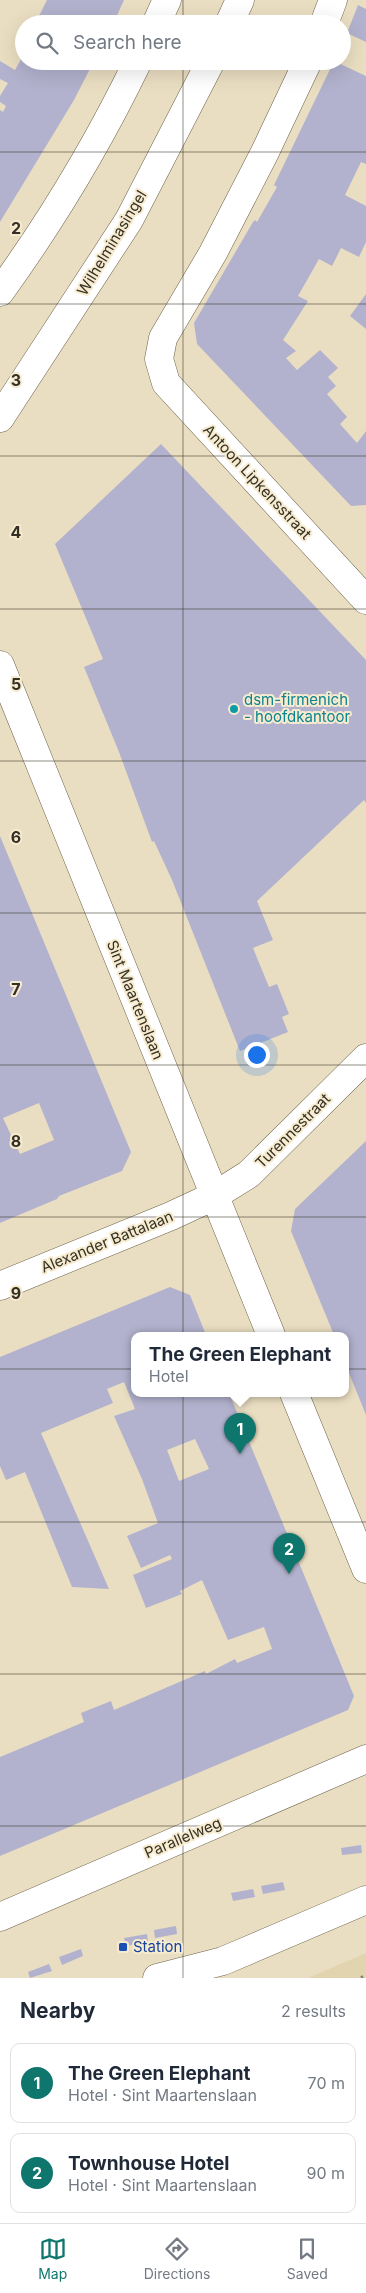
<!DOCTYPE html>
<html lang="en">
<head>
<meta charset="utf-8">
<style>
	body { margin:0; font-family:Inter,sans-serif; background:#f6f6f7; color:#1f2937 }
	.you { position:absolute; left:256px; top:1054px; width:18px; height:18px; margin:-12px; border:4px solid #fff; border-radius:50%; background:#1a73e8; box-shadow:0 0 0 8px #1a73e833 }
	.badge { display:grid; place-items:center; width:32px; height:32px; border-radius:50%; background:#0f766e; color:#fff; font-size:16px; font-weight:700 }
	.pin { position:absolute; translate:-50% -41px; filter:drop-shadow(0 1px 2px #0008) }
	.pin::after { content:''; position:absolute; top:26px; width:18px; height:15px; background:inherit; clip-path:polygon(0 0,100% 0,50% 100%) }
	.popup { position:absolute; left:131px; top:1332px; width:218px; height:65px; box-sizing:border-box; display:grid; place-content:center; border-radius:10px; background:#fff; filter:drop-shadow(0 1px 4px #0005); font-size:16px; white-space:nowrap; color:#747a83 }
	.popup b { font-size:19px; color:#1f2937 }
	.popup::after { content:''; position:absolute; left:50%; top:100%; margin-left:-10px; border:10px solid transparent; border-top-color:#fff }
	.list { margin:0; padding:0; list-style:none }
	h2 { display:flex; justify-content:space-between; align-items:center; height:65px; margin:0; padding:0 20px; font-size:21px }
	h2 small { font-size:16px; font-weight:400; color:#747a83 }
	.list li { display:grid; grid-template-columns:32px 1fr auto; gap:15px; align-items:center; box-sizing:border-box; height:80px; margin:0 10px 10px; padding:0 10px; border:1px solid #e0e1e3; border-radius:10px }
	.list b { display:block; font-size:19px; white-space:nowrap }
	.list p { margin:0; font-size:16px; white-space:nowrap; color:#747a83 }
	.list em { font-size:16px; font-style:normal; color:#747a83 }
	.icon { flex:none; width:28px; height:28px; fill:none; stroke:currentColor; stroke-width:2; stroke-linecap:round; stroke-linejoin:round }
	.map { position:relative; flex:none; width:366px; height:1978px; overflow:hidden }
	.search { position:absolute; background:#fff; box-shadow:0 5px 20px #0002; left:15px; right:15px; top:15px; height:55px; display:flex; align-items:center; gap:12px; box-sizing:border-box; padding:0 18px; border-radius:28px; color:#747a83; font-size:19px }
	.sheet { height:245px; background:#fff }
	nav { display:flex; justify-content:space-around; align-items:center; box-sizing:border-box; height:70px; border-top:1px solid #e0e1e3; background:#fff; font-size:14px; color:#747a83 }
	nav a { display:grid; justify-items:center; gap:2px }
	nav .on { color:#0f766e }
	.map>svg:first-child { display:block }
	.built { fill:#e3d4b0 }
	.building { fill:#b2b2ce; fill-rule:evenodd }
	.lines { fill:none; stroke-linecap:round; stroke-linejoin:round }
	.minor-casing { stroke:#6d634a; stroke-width:29 }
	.minor { stroke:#fff; stroke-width:28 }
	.rail { stroke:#8a836f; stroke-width:4; stroke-dasharray:2.5 5; stroke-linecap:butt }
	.grid { fill:none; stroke:#343025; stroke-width:1; stroke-opacity:0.55 }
	.culture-dot { fill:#0f9aa8; stroke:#f7ebcf; stroke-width:2 }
	.transit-dot { fill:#1a4fb4; stroke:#f7ebcf; stroke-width:2 }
	.labels { text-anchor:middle; stroke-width:4; stroke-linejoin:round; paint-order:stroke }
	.street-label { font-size:15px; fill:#343025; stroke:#f7ebcf }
	.culture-label { font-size:15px; fill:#0d838f; stroke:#f7ebcf; text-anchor:start }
	.transit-label { font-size:15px; fill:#164399; stroke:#f7ebcf; text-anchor:start }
	.grid-label { font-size:16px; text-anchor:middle; font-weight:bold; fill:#343025; stroke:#f7ebcf; stroke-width:4; stroke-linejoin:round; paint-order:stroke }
</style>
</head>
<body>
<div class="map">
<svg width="366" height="1978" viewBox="0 0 366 1978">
	<rect width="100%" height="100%" fill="#eadec2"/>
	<path class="built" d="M366 1953V1978H308Z"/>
	<path class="building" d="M47 0H124L113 24H35Z
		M358 5 366 9V42L347 33Z
		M24 54V61H94L74 100 0 222V110L3 112 6 106 0 102V96L8 83 0 79V61L15 70Z
		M334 61 366 76V164L361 162 345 195 366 206V242L359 257 341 248 332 266 319 259 298 296 308 301 283 340 296 351 286 358 297 370 320 350 338 368 328 377 336 386 327 394 347 417 340 424 357 443 366 431V505L351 506 197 344 194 323 253 222 255 220 257 222 277 187 274 185Z
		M366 294V329L350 316Z
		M161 444 366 660V803L364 800 257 901 273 940 253 948 269 987 277 984 289 1014 282 1017 288 1032 240 1051 172 880 154 841 152 842 119 752 84 667 103 659 55 544Z
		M0 836 131 1152 122 1171 59 1196 57 1199 0 1223ZM39 1103 54 1140 20 1154 3 1118Z
		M366 1141V1415L345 1363V1335H334L291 1231 295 1209Z
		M170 1287 190 1295 206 1335H135V1393H167V1395L170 1393H229L354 1696 348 1710 0 1856V1757L84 1722 81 1713 111 1701 114 1710 205 1671 206 1674 235 1659 237 1663 272 1649 264 1627 228 1640 202 1580 180 1591 182 1594 146 1608 133 1575 172 1559 170 1555 141 1568 127 1536 158 1523 142 1479 114 1416 135 1409 124 1382 107 1389 113 1403 41 1433 109 1589 72 1587 25 1472 6 1480 0 1466V1357ZM195 1439 209 1469 179 1481 167 1450Z
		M361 1845 362 1853 342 1855 341 1848Z
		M283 1882 285 1890 263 1894 261 1886Z
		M253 1889 255 1897 233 1901 231 1893Z
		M176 1926 177 1934 155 1938 154 1930Z
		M147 1934 148 1942 126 1946 124 1938Z
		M81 1949 83 1956 62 1965 59 1957Z
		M49 1964 52 1971 30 1978 28 1972Z"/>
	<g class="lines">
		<defs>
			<path id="minor" d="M156 24 167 0
				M229 24 240 0
				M324 24 333 0
				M308 61 264 154 213 253 163 338 159 359 166 383 366 600
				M0 292C52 220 99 142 138 61
				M0 418 129 220 211 61
				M0 665 271 1335
				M0 1286 171 1216 214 1196 249 1174 366 1058
				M294 1393 366 1569
				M0 1917 366 1759
				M157 1978 223 1961 366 1900"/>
		</defs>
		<use href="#minor" class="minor-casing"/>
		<use href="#minor" class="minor"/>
		<path class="rail" d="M361 1978 366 1976"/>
	</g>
	<path class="grid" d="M183 0V24M183 61V1978M0 152H366M0 304H366M0 456H366M0 609H366M0 761H366M0 913H366M0 1065H366M0 1217H366M0 1369H366M0 1522H366M0 1674H366M0 1826H366"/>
	<circle class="culture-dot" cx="234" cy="709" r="5"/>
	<rect class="transit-dot" x="118" y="1942" width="10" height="10" rx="2.5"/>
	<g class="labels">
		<g class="street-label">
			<text transform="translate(112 243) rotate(-59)" y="5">Wilhelminasingel</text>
			<text transform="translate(257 482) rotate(47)" y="5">Antoon Lipkensstraat</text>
			<text transform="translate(135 1000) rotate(68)" y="5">Sint Maartenslaan</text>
			<text transform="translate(293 1131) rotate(-45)" y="5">Turennestraat</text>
			<text transform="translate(107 1242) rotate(-22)" y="5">Alexander Battalaan</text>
			<text transform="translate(183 1838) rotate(-23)" y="5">Parallelweg</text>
		</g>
		<g class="culture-label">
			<text x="244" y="705">dsm-firmenich<tspan x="244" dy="17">- hoofdkantoor</tspan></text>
		</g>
		<g class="transit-label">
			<text x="133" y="1952">Station</text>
		</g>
	</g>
	<g class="grid-label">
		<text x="16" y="234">2</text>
		<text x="16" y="386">3</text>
		<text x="16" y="538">4</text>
		<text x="16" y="690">5</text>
		<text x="16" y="843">6</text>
		<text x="16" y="995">7</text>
		<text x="16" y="1147">8</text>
		<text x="16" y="1299">9</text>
	</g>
</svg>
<div class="you"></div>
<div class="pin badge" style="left:240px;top:1454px">1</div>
<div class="popup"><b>The Green Elephant</b>Hotel</div>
<div class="pin badge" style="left:289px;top:1574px">2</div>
<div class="search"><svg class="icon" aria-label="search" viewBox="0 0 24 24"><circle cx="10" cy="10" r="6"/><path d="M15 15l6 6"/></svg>Search here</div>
</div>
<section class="sheet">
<h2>Nearby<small>2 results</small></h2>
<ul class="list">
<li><span class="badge">1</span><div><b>The Green Elephant</b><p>Hotel · Sint Maartenslaan</p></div><em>70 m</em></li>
<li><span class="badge">2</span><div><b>Townhouse Hotel</b><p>Hotel · Sint Maartenslaan</p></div><em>90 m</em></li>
</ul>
</section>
<nav>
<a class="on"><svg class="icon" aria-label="map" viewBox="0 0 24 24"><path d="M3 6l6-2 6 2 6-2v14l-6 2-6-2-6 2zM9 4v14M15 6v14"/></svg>Map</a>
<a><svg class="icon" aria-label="directions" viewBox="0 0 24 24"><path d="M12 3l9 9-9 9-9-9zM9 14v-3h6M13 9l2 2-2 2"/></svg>Directions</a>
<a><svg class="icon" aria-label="saved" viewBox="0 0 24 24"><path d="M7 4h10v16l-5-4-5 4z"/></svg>Saved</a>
</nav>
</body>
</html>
